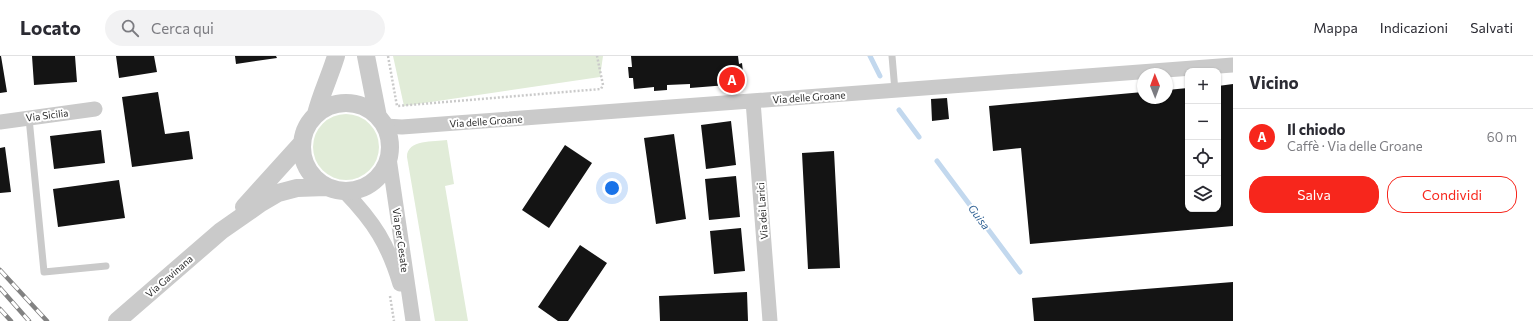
<!DOCTYPE html>
<html lang="it">
<head>
<meta charset="utf-8">
<style>
	body { margin:0; font-family:Commissioner,sans-serif; background:#f2f2f3; color:#2b2b33 }
	.controls { position:absolute; right:12px; top:12px; display:grid; overflow:hidden; border-radius:8px; box-shadow:0 1px 3px #0004 }
	.controls button { width:36px; height:36px; display:grid; place-items:center; padding:0; border:0; border-bottom:1px solid #e1e1e2; background:#fff; color:#2b2b33; font:20px sans-serif }
	.compass { position:absolute; left:1137px; top:12px; width:36px; height:36px; border-radius:50%; background:#fff; box-shadow:0 1px 3px #0004; rotate:359deg }
	.you { position:absolute; left:612px; top:132px; width:14px; height:14px; margin:-10px; border:3px solid #fff; border-radius:50%; background:#1a73e8; box-shadow:0 0 0 6px #1a73e833 }
	.badge { display:grid; place-items:center; width:26px; height:26px; border-radius:50%; background:#f7261c; color:#fff; font-size:13px; font-weight:700 }
	.pin { position:absolute; translate:-50% -50%; border:2px solid #fff; box-shadow:0 1px 4px #0006 }
	.list { margin:0; padding:0; list-style:none }
	h2 { display:flex; justify-content:space-between; align-items:center; height:52px; margin:0; padding:0 16px; font-size:17px }
	h2 small { font-size:13px; font-weight:400; color:#7c7c81 }
	.list li { display:grid; grid-template-columns:26px 1fr auto; gap:12px; align-items:center; box-sizing:border-box; height:56px; padding:0 16px; border-top:1px solid #e1e1e2 }
	.list b { display:block; font-size:15px; white-space:nowrap }
	.list p { margin:0; font-size:13px; white-space:nowrap; color:#7c7c81 }
	.list em { font-size:13px; font-style:normal; color:#7c7c81 }
	.actions { display:flex; gap:8px; padding:12px 16px }
	.actions a { flex:1; padding:9px 0; border:1px solid #f7261c; border-radius:16px; text-align:center; font-size:14px; color:#f7261c }
	.actions .main { background:#f7261c; color:#fff }
	.icon { flex:none; width:22px; height:22px; fill:none; stroke:currentColor; stroke-width:2; stroke-linecap:round; stroke-linejoin:round }
	.map { position:relative; flex:none; width:1233px; height:265px; overflow:hidden }
	header { display:flex; align-items:center; gap:24px; box-sizing:border-box; height:56px; padding:0 20px; background:#fff; border-bottom:1px solid #e1e1e2 }
	header strong { font-size:19px }
	nav { display:flex; gap:22px; margin-inline-start:auto; font-size:14px }
	.search { width:280px; height:36px; background:#f2f2f3; display:flex; align-items:center; gap:10px; box-sizing:border-box; padding:0 14px; border-radius:22px; color:#7c7c81; font-size:15px }
	main { display:flex }
	aside { flex:1; background:#fff }
	.map>svg:first-child { display:block }
	.green { fill:#e1ecd8 }
	.lines { fill:none; stroke-linecap:round; stroke-linejoin:round }
	.stream { stroke:#c2d8ee; stroke-width:5 }
	.building { fill:#141414 }
	.path { stroke:#cacaca; stroke-width:2.5; stroke-dasharray:2 2; stroke-linecap:butt }
	.service { stroke:#cacaca; stroke-width:7 }
	.minor { stroke:#cacaca; stroke-width:15 }
	.tertiary { stroke:#cacaca; stroke-width:18 }
	.rail-casing { stroke:#828282; stroke-width:4.5 }
	.rail { stroke:#fff; stroke-width:3; stroke-dasharray:9; stroke-linecap:butt }
	.labels { text-anchor:middle; stroke-width:4; stroke-linejoin:round; paint-order:stroke }
	.street-label { font-size:10px; fill:#2d2d2d; stroke:#fff }
	.water-label { font-size:11px; font-style:italic; fill:#336496; stroke:#fff }
</style>
</head>
<body>
<header>
<strong>Locato</strong>
<div class="search"><svg class="icon" aria-label="search" viewBox="0 0 24 24"><circle cx="10" cy="10" r="6"/><path d="M15 15l6 6"/></svg>Cerca qui</div>
<nav><a>Mappa</a><a>Indicazioni</a><a>Salvati</a></nav>
</header>
<main>
<div class="map">
<svg width="1233" height="265" viewBox="0 0 1233 265">
	<rect width="100%" height="100%" fill="#fff"/>
	<path class="green" d="M393 0H603L600 21 404 50Z
		M313 91a33 33 0 1 1 66 0a33 33 0 1 1-66 0Z
		M447 84 454 128 445 130 468 265H435L407 101C407 83 434 86 447 84Z"/>
	<g class="lines">
		<path class="stream" d="M870 0 880 20
			M899 54 919 81
			M937 105 1020 216"/>
	</g>
	<path class="building" d="M0 0H1L7 36 0 37Z
		M32 0H75L77 26 34 29Z
		M116 0H154L157 16 119 22Z
		M235 0H276L277 2 236 8Z
		M631 0H738L739 8 742 7 743 16H739L740 28 690 32V28L667 29V34L654 35V31L634 33 633 22H629L628 11H632Z
		M1233 28V170L1030 188 1021 92 993 95 989 50 1143 36V42H1167V34L1188 32V153H1218V30Z
		M158 36 165 78 189 75 193 103 132 111 122 41Z
		M947 42 949 63 932 65 931 43Z
		M731 65 736 109 706 113 701 69Z
		M101 74 105 107 54 113 50 80Z
		M674 78 686 163 656 168 644 82Z
		M565 89 592 107 549 172 522 154Z
		M5 91 11 136 0 137V92Z
		M834 95 840 212 808 213 802 97Z
		M736 120 740 161 709 164 705 123Z
		M119 124 125 162 58 171 53 133Z
		M741 172 745 215 714 218 710 175Z
		M580 189 607 207 568 265H558L538 251Z
		M1233 226V265H1034L1032 242Z
		M747 236 748 265H660L659 240Z"/>
	<g class="lines">
		<path class="path" d="M388 0 397 50 601 33 603 29 597 0
			M390 240 394 265"/>
		<path class="service" d="M892 0 895 35
			M29 62 44 216 106 210"/>
		<path class="minor" d="M753 45 770 265
			M0 66 95 53
			M385 70 402 71 456 67 1233 9
			M389 102 413 265
			M345 136C374 166 388 188 400 228"/>
		<path class="tertiary" d="M366 0 378 61
			M302 91a44 44 0 1 1 88 0a44 44 0 1 1-88 0Z
			M316 58C321 38 330 20 336 0
			M244 151 301 88
			M117 265 221 175 261 147 278 137 297 132 326 131"/>
		<defs>
			<path id="rail" d="M0 214 47 265
				M0 232 29 265
				M0 253 11 265"/>
		</defs>
		<use href="#rail" class="rail-casing"/>
		<use href="#rail" class="rail"/>
	</g>
	<g class="labels">
		<g class="street-label">
			<text transform="translate(809 41) rotate(-4)" y="4">Via delle Groane</text>
			<text transform="translate(47 59) rotate(-7)" y="4">Via Sicilia</text>
			<text transform="translate(486 65) rotate(-4)" y="4">Via delle Groane</text>
			<text transform="translate(762 155) rotate(-94)" y="4">Via dei Larici</text>
			<text transform="translate(401 184) rotate(82)" y="4">Via per Cesate</text>
			<text transform="translate(169 220) rotate(-41)" y="4">Via Gavinana</text>
		</g>
		<g class="water-label">
			<text transform="translate(979 161) rotate(53)" y="4">Guisa</text>
		</g>
	</g>
</svg>
<div class="controls">
<button>+</button>
<button>−</button>
<button><svg class="icon" aria-label="locate" viewBox="0 0 24 24"><circle cx="12" cy="12" r="6"/><path d="M12 2v4M12 18v4M2 12h4M18 12h4"/></svg></button>
<button><svg class="icon" aria-label="layers" viewBox="0 0 24 24"><path d="M12 4l9 5-9 5-9-5zM3 14l9 5 9-5"/></svg></button>
</div>
<svg class="compass" viewBox="-18 -18 36 36"><path d="M0-13l5 13h-10z" fill="#e53935"/><path d="M0 13l5-13h-10z" fill="#7c7c81"/></svg>
<div class="you"></div>
<div class="pin badge" style="left:732px;top:24px">A</div>
</div>
<aside>
<h2>Vicino<small></small></h2>
<ul class="list">
<li><span class="badge">A</span><div><b>Il chiodo</b><p>Caffè · Via delle Groane</p></div><em>60 m</em></li>
</ul>
<div class="actions"><a class="main">Salva</a><a>Condividi</a></div>
</aside>
</main>
</body>
</html>
